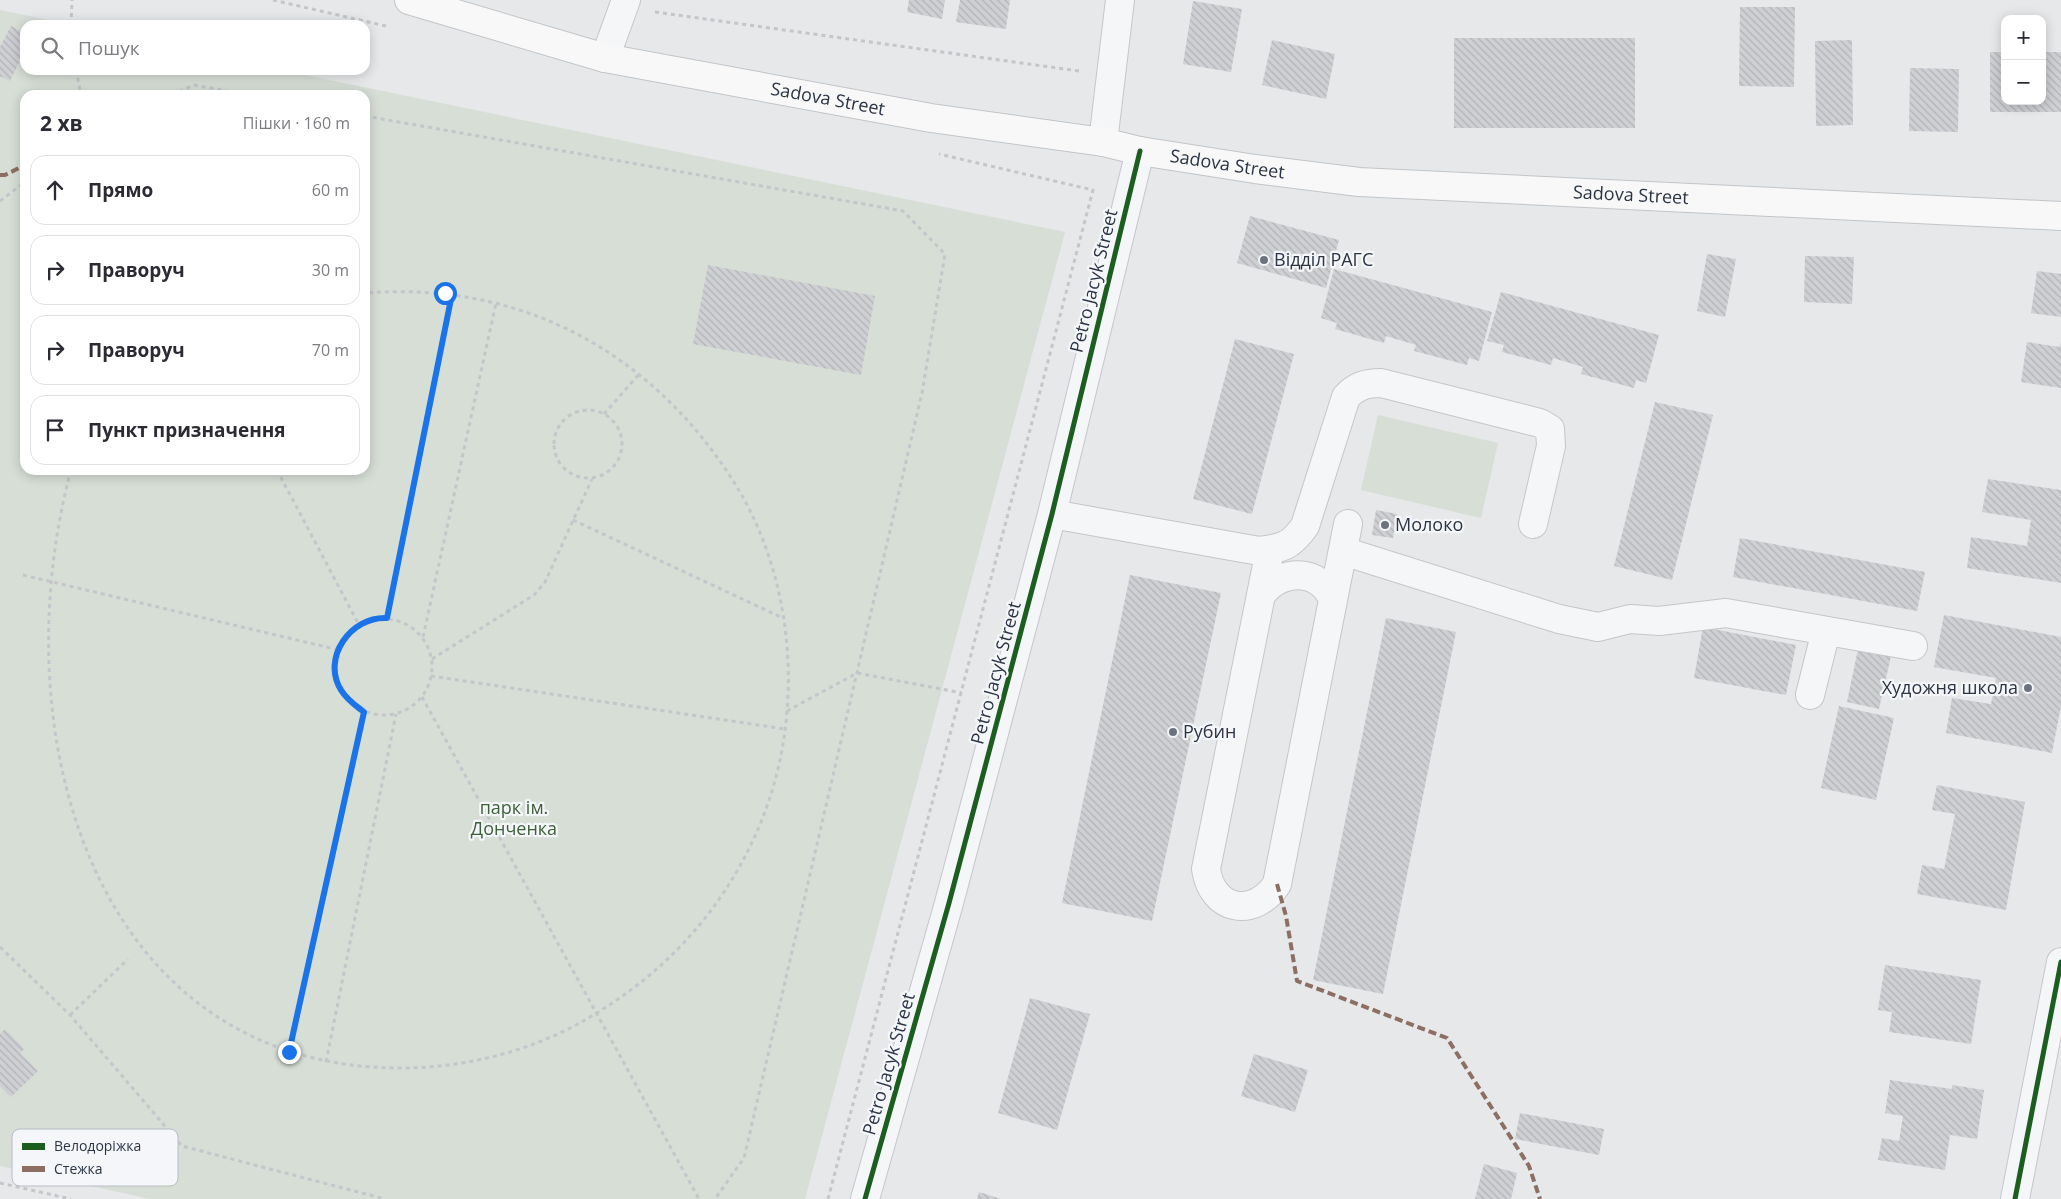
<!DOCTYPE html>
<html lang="uk">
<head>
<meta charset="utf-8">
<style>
	body { margin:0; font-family:"Open Sans",sans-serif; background:#f2f2f3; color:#2b2b33 }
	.controls { position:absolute; right:15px; top:15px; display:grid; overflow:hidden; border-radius:10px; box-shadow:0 2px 12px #0003 }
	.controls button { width:45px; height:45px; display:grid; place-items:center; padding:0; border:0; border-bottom:1px solid #e1e1e2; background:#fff; color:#2b2b33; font:25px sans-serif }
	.stop { position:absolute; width:15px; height:15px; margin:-11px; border:4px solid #1a73e8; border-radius:50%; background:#fff }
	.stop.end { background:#1a73e8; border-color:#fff; box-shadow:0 1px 5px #0008 }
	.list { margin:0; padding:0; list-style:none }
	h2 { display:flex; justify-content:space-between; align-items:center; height:65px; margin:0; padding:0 20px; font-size:21px }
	h2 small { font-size:16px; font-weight:400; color:#7c7c81 }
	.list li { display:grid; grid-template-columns:32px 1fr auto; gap:15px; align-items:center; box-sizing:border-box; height:70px; margin:0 10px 10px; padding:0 10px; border:1px solid #e1e1e2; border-radius:15px }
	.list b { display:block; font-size:19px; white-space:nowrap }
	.list em { font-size:16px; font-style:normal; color:#7c7c81 }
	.icon { flex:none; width:28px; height:28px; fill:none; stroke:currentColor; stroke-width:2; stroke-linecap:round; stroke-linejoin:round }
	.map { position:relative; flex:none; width:2061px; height:1199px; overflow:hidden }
	.search { position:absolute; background:#fff; box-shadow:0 2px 12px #0003; left:20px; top:20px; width:350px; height:55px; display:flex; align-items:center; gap:12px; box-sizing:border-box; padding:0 18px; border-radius:15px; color:#7c7c81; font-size:19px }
	.panel { position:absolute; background:#fff; box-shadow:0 2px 12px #0003; left:20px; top:90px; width:350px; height:385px; border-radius:15px }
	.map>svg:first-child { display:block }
	.green { fill:#d6ded6; fill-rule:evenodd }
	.building { fill:url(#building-back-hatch) }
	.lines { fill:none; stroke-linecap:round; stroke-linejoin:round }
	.minor-casing { stroke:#c4c6c8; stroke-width:30 }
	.major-casing { stroke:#c2c5c8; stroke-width:30 }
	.path { stroke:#c5c6ca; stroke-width:3; stroke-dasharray:4 4; stroke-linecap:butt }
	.minor { stroke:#f5f6f7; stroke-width:28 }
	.major { stroke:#f8f8f8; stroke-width:28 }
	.quiet { stroke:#8d6e63; stroke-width:4; stroke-dasharray:8 4; stroke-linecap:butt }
	.cycleway-casing { stroke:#f4f6f9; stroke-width:8 }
	.cycleway { stroke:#1b5e20; stroke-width:5 }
	.route { stroke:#1a73e8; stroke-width:6 }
	.poi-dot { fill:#6c737f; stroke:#f4f6f9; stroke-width:2 }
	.labels { text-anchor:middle; stroke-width:4.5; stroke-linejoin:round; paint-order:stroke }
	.street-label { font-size:18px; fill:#2b3445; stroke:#f4f6f9 }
	.poi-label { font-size:18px; fill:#2b3445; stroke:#f4f6f9; text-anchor:start }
	.park-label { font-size:18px; fill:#3f6138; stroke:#f4f6f9 }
	.key { fill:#f4f6f9; stroke:#b8bcc3; stroke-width:1 }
	.key-label { font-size:14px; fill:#2b3445 }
</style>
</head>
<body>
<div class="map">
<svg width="2061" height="1199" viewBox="0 0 2061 1199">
	<defs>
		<pattern id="building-back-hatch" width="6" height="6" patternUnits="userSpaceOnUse" patternTransform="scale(1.25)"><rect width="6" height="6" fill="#ced0d3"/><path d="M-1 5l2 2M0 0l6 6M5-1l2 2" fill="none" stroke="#b1b3b6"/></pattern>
	</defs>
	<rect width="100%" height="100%" fill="#e6e8ea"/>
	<path class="green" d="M0 10 73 25H25V70H281L1065 232 805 1199H150L0 1166ZM25 95H365V470H25Z
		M1378 415 1498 443 1481 518 1361 490Z"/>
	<path class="building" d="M909 0H945L942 19 907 12Z
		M960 0H1010L1006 29 956 22Z
		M1193 1 1242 9 1231 72 1183 64Z
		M1740 7H1795L1794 87 1739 86Z
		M11 26 25 33V50L10 81 0 76V47Z
		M1454 38H1635V128H1454Z
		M1272 40 1335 54 1326 99 1262 85Z
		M1852 40 1853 125 1816 126 1815 41Z
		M1990 52H2005V101H2042V52H2061V112H1990Z
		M1910 68 1959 69 1958 132 1909 131Z
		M1250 216 1339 240 1326 288 1237 263Z
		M1707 254 1736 259 1725 317 1697 311Z
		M1805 256 1854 257 1852 304 1804 302Z
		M708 265 875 296 861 375 693 344Z
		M1334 269 1492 312 1479 361 1469 358 1467 365 1414 351 1416 345 1386 336 1384 343 1335 329 1337 323 1321 318Z
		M2037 271 2061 274V317L2031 313Z
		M1501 292 1659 335 1646 383 1636 380 1634 388 1581 374 1583 367 1553 358 1551 365 1502 352 1504 345 1487 341Z
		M1235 339 1294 354 1252 514 1193 499Z
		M2027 342 2059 347 2061 343V388L2021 382Z
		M1655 402 1713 415 1672 580 1614 566Z
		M1988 479 2061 490V583L1967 568 1971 537 2027 546 2031 520 1982 512Z
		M1376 510 1397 514 1393 538 1372 535Z
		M1740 538 1925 572 1917 611 1733 577Z
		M1130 575 1221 593 1152 921 1062 903Z
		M1944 615 2061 637V706L2052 753 1946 733 1952 698 1991 704 1996 678 1934 667Z
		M1386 618 1456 632 1383 994 1313 980Z
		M1703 627 1796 645 1786 695 1694 678Z
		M1858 649 1891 656 1879 709 1847 702Z
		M1839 706 1894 718 1876 800 1821 788Z
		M1937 785 2025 802 2006 910 1917 894 1922 865 1944 869 1955 814 1932 810Z
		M1885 965 1981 980 1971 1044 1889 1032 1892 1012 1878 1010Z
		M1030 998 1090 1014 1057 1130 998 1113Z
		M5 1029 24 1049 20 1053 38 1071 11 1097 0 1086V1034Z
		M1254 1054 1308 1070 1295 1112 1241 1096Z
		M1890 1080 1952 1089V1085L1984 1090 1977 1139 1950 1135 1945 1170 1878 1160 1882 1138 1899 1141 1903 1116 1885 1113Z
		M1520 1113 1604 1129 1599 1155 1515 1139Z
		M1484 1164 1517 1173 1511 1199H1475Z
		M979 1192 1001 1199H977Z"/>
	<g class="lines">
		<defs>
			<path id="minor" d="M605 58 626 0
				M1103 142 1120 0
				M1052 514 1259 551C1283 548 1291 546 1305 526L1346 397C1356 386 1366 383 1381 383L1540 423 1550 429 1551 446 1533 524
				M1270 550 1206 869C1212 911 1254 919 1277 884L1348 524
				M1343 551 1559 619 1598 627 1630 619 1659 621 1726 613 1913 646
				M1262 594C1281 568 1320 568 1333 600
				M1810 695 1826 631
				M865 1199 949 903 1052 514 1140 151
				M2015 1199 2061 962"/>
			<g id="major">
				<path id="s1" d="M409 0 605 58 931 118 1103 142 1140 151 1255 169 1359 182 2061 216"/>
			</g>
		</defs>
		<use href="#minor" class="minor-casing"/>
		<use href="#major" class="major-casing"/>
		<path class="path" d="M273 0 390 27
			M655 12 1079 71
			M71 25 72 0
			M76 70 81 95
			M172 95 194 85 249 95
			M365 116 903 211 945 254 922 393 744 1158 715 1199
			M0 201 25 182
			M554 444a34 34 0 1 1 68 0a34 34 0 1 1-68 0Z
			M604 414 639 374
			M71 470C0 734 94 1071 405 1068 471 1067 539 1049 595 1014 675 966 734 896 766 809 805 702 793 571 730 476 647 349 518 281 365 293
			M277 470 359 625
			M573 520 783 618
			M23 575 339 650
			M387 618 452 295
			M336 667a48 48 0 1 1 96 0a48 48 0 1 1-96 0Z
			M423 637 496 303
			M432 659 534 595 545 582 592 479
			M431 676 785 729
			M422 697 699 1199
			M787 711 857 673 962 693
			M0 947 70 1015 182 1146 385 1199
			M70 1015 128 959
			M289 1052 364 711
			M326 1062 396 714
			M0 1183 71 1199
			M828 1199 1093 190 939 154"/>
		<use href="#minor" class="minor"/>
		<use href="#major" class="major"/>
		<path class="quiet" d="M0 175H5L25 165
			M1277 884 1286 916 1297 981 1447 1038 1529 1166 1540 1199"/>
		<defs>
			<path id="cycleway" d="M865 1199 949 903 1052 514 1140 151
				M2015 1199 2061 962"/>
		</defs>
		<use href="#cycleway" class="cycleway-casing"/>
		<use href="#cycleway" class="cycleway"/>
	</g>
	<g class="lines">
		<path class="route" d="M289 1052 364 712C355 705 347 700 341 690 321 658 351 616 387 618L452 294 445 293"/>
	</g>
	<g class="poi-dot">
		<circle cx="1264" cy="260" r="5"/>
		<circle cx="1385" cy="525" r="5"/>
		<circle cx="2028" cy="688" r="5"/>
		<circle cx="1173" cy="732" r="5"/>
	</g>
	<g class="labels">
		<g class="street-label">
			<text dy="6" stroke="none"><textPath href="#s1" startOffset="431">Sadova Street</textPath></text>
			<text dy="6" stroke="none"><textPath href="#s1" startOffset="836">Sadova Street</textPath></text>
			<text dy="6" stroke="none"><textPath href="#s1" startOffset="1241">Sadova Street</textPath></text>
			<text transform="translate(1094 281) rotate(-76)" y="6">Petro Jacyk Street</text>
			<text transform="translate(996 673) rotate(-75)" y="6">Petro Jacyk Street</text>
			<text transform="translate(889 1064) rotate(-74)" y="6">Petro Jacyk Street</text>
		</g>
		<g class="poi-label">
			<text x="1274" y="266">Відділ РАГС</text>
			<text x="1395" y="531">Молоко</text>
			<text x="2018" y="694" text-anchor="end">Художня школа</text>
			<text x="1183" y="738">Рубин</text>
		</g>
		<g class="park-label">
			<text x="514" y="814">парк ім.<tspan x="514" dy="21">Донченка</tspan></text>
		</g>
	</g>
	<rect x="12" y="1129" width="166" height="57" rx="8" class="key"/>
	<rect x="22" y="1143" width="23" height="7" fill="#1b5e20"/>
	<rect x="22" y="1166" width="23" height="6" fill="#8d6e63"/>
	<g class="key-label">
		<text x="54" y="1151">Велодоріжка</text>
		<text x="54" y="1174">Стежка</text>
	</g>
</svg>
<div class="controls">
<button>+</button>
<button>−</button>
</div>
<div class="stop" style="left:445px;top:293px"></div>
<div class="stop end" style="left:289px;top:1052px"></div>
<div class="search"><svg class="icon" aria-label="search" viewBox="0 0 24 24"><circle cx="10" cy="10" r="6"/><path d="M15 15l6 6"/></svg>Пошук</div>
<section class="panel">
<h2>2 хв<small>Пішки · 160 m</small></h2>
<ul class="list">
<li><svg class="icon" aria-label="ahead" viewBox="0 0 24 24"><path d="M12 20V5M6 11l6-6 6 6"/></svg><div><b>Прямо</b></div><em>60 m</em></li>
<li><svg class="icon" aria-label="right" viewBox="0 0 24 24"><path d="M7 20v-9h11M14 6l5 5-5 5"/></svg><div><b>Праворуч</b></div><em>30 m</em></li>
<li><svg class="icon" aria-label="right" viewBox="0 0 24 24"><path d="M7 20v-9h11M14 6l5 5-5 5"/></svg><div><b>Праворуч</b></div><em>70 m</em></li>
<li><svg class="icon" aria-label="arrive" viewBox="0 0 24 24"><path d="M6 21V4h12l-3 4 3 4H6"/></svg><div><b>Пункт призначення</b></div></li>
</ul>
</section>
</div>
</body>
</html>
